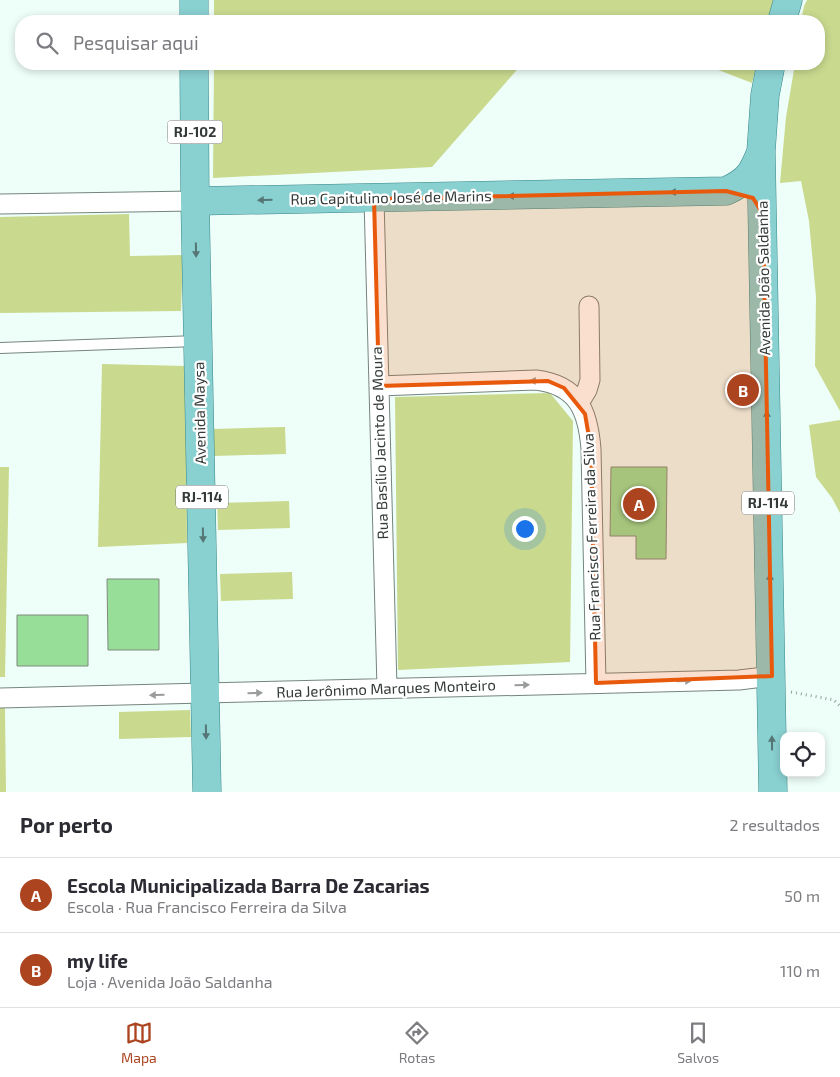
<!DOCTYPE html>
<html lang="pt">
<head>
<meta charset="utf-8">
<style>
	body { margin:0; font-family:"Exo 2",sans-serif; background:#f7f7f7; color:#2b2b33 }
	.controls { position:absolute; right:15px; bottom:15px; display:grid; overflow:hidden; border-radius:10px; box-shadow:0 2px 8px #0003 }
	.controls button { width:45px; height:45px; display:grid; place-items:center; padding:0; border:0; border-bottom:1px solid #e1e1e2; background:#fff; color:#2b2b33; font:25px sans-serif }
	.you { position:absolute; left:524px; top:528px; width:18px; height:18px; margin:-12px; border:4px solid #fff; border-radius:50%; background:#1a73e8; box-shadow:0 0 0 8px #1a73e833 }
	.badge { display:grid; place-items:center; width:32px; height:32px; border-radius:50%; background:#ab441f; color:#fff; font-size:16px; font-weight:700 }
	.pin { position:absolute; translate:-50% -50%; border:2px solid #fff; box-shadow:0 1px 5px #0006 }
	.list { margin:0; padding:0; list-style:none }
	h2 { display:flex; justify-content:space-between; align-items:center; height:65px; margin:0; padding:0 20px; font-size:21px }
	h2 small { font-size:16px; font-weight:400; color:#7c7c81 }
	.list li { display:grid; grid-template-columns:32px 1fr auto; gap:15px; align-items:center; box-sizing:border-box; height:75px; padding:0 20px; border-top:1px solid #e1e1e2 }
	.list b { display:block; font-size:19px; white-space:nowrap }
	.list p { margin:0; font-size:16px; white-space:nowrap; color:#7c7c81 }
	.list em { font-size:16px; font-style:normal; color:#7c7c81 }
	.icon { flex:none; width:28px; height:28px; fill:none; stroke:currentColor; stroke-width:2; stroke-linecap:round; stroke-linejoin:round }
	.map { position:relative; flex:none; width:840px; height:792px; overflow:hidden }
	.search { position:absolute; background:#fff; box-shadow:0 2px 8px #0003; left:15px; right:15px; top:15px; height:55px; display:flex; align-items:center; gap:12px; box-sizing:border-box; padding:0 18px; border-radius:20px; color:#7c7c81; font-size:19px }
	.sheet { height:215px; background:#fff }
	nav { display:flex; justify-content:space-around; align-items:center; box-sizing:border-box; height:70px; border-top:1px solid #e1e1e2; background:#fff; font-size:14px; color:#7c7c81 }
	nav a { display:grid; justify-items:center; gap:2px }
	nav .on { color:#ab441f }
	.map>svg:first-child { display:block }
	.green { fill:#c9da8f }
	.building { fill:#97df99; stroke:#808a7f }
	.lines { fill:none; stroke-linecap:round; stroke-linejoin:round }
	.lane-casing { stroke:#75847e; stroke-width:12 }
	.street-casing { stroke:#75847e; stroke-width:21 }
	.primary-casing { stroke:#388788; stroke-width:29 }
	.path { stroke:#95a19d; stroke-width:3; stroke-dasharray:1 4; stroke-linecap:butt }
	.lane { stroke:#fff; stroke-width:10 }
	.street { stroke:#fff; stroke-width:19 }
	.primary { stroke:#89d0d1; stroke-width:28 }
	.oneway { fill:#557675 }
	.oneway2 { fill:#999c9b }
	.marked { fill:#e8590c; fill-opacity:0.2; stroke:#e8590c; stroke-width:4; stroke-linejoin:round }
	.labels { text-anchor:middle; stroke-width:4.5; stroke-linejoin:round; paint-order:stroke }
	.shield { fill:#fff; stroke:#707573; stroke-width:1 }
	.shield-label { font-size:14px; font-weight:bold; fill:#333a37 }
	.street-label { font-size:15px; fill:#333a37; stroke:#fff }
</style>
</head>
<body>
<div class="map">
<svg width="840" height="792" viewBox="0 0 840 792">
	<rect width="100%" height="100%" fill="#eefef8"/>
	<path class="green" d="M214 0H775L769 21H598L590 18 562 19 559 21H214Z
		M807 0H840V411L815 366 816 297 809 221 801 181 780 183 786 117 795 64H819V21H801L804 6Z
		M214 64H522L432 167 213 178Z
		M703 64H757L752 83Z
		M129 214 130 256 183 255 181 311 0 313V217Z
		M102 364 186 366 187 543 98 547Z
		M550 393 573 421 570 662 398 670 395 397Z
		M840 420V513L832 498 816 477 809 425Z
		M285 427 286 454 214 456 213 429Z
		M0 467H9L5 677H0Z
		M289 501 290 528 218 530 217 503Z
		M292 572 293 599 221 601 220 574Z
		M0 708H5L6 792H0Z
		M190 710 191 737 119 739V712Z"/>
	<path class="building" d="M611 467H667L666 559H636V536H610Z
		M107 579H159V650H108Z
		M17 615H88V666H17Z"/>
	<g class="lines">
		<defs>
			<path id="lane" d="M0 348 197 341"/>
			<path id="street" d="M374 199 387 688
				M0 204 195 201
				M379 386 536 380C578 385 588 411 591 449L596 683
				M579 403 587 390 590 380 589 306
				M0 698C246 693 492 686 739 680L772 676"/>
			<path id="primary" d="M194 0V21
				M782 21 788 0
				M194 64 195 201 207 792
				M771 64 765 95 761 151 773 792
				M195 201 726 191C748 181 752 174 761 152"/>
		</defs>
		<use href="#lane" class="lane-casing"/>
		<use href="#street" class="street-casing"/>
		<use href="#primary" class="primary-casing"/>
		<path class="path" d="M791 692 834 700 840 706"/>
		<use href="#lane" class="lane"/>
		<use href="#street" class="street"/>
		<use href="#primary" class="primary"/>
	</g>
	<defs><path id="oneway-solid" d="M-6-.8H1V-3.2L6.5 0L1 3.2V.8H-6Z" transform="scale(1.25)"/></defs>
	<g class="oneway">
		<use href="#oneway-solid" transform="translate(677 192) rotate(179)"/>
		<use href="#oneway-solid" transform="translate(515 196) rotate(179)"/>
		<use href="#oneway-solid" transform="translate(265 200) rotate(179)"/>
		<use href="#oneway-solid" transform="translate(196 250) rotate(89)"/>
		<use href="#oneway-solid" transform="translate(767 418) rotate(-91)"/>
		<use href="#oneway-solid" transform="translate(203 535) rotate(89)"/>
		<use href="#oneway-solid" transform="translate(770 581) rotate(-91)"/>
		<use href="#oneway-solid" transform="translate(206 732) rotate(89)"/>
		<use href="#oneway-solid" transform="translate(772 743) rotate(-91)"/>
	</g>
	<g class="oneway2">
		<use href="#oneway-solid" transform="translate(537 381) rotate(-177)"/>
		<use href="#oneway-solid" transform="translate(684 681) rotate(-1)"/>
		<use href="#oneway-solid" transform="translate(522 685) rotate(-1)"/>
		<use href="#oneway-solid" transform="translate(255 693) rotate(-2)"/>
		<use href="#oneway-solid" transform="translate(157 695) rotate(179)"/>
	</g>
	<path class="marked" d="M726 191 753 198 763 214 772 676 596 683 591 449 585 414 564 388 548 381 379 386 374 199Z"/>
	<g class="labels">
		<g class="shield">
			<rect x="167.5" y="120.5" width="55" height="23" rx="4"/>
			<rect x="176" y="485.5" width="52" height="23" rx="4"/>
			<rect x="742" y="491.5" width="52" height="23" rx="4"/>
		</g>
		<g class="shield-label">
			<text x="195" y="137">RJ-102</text>
			<text x="202" y="502">RJ-114</text>
			<text x="768" y="508">RJ-114</text>
		</g>
		<g class="street-label">
			<text transform="translate(391 198) rotate(-1)" y="5">Rua Capitulino José de Marins</text>
			<text transform="translate(764 278) rotate(-91)" y="5">Avenida João Saldanha</text>
			<text transform="translate(200 413) rotate(-91)" y="5">Avenida Maysa</text>
			<text transform="translate(380 443) rotate(-92)" y="5">Rua Basílio Jacinto de Moura</text>
			<text transform="translate(592 537) rotate(-92)" y="5">Rua Francisco Ferreira da Silva</text>
			<text transform="translate(386 689) rotate(-2)" y="5">Rua Jerônimo Marques Monteiro</text>
		</g>
	</g>
</svg>
<div class="controls">
<button><svg class="icon" aria-label="locate" viewBox="0 0 24 24"><circle cx="12" cy="12" r="6"/><path d="M12 2v4M12 18v4M2 12h4M18 12h4"/></svg></button>
</div>
<div class="you"></div>
<div class="pin badge" style="left:639px;top:504px">A</div>
<div class="pin badge" style="left:743px;top:390px">B</div>
<div class="search"><svg class="icon" aria-label="search" viewBox="0 0 24 24"><circle cx="10" cy="10" r="6"/><path d="M15 15l6 6"/></svg>Pesquisar aqui</div>
</div>
<section class="sheet">
<h2>Por perto<small>2 resultados</small></h2>
<ul class="list">
<li><span class="badge">A</span><div><b>Escola Municipalizada Barra De Zacarias</b><p>Escola · Rua Francisco Ferreira da Silva</p></div><em>50 m</em></li>
<li><span class="badge">B</span><div><b>my life</b><p>Loja · Avenida João Saldanha</p></div><em>110 m</em></li>
</ul>
</section>
<nav>
<a class="on"><svg class="icon" aria-label="map" viewBox="0 0 24 24"><path d="M3 6l6-2 6 2 6-2v14l-6 2-6-2-6 2zM9 4v14M15 6v14"/></svg>Mapa</a>
<a><svg class="icon" aria-label="directions" viewBox="0 0 24 24"><path d="M12 3l9 9-9 9-9-9zM9 14v-3h6M13 9l2 2-2 2"/></svg>Rotas</a>
<a><svg class="icon" aria-label="saved" viewBox="0 0 24 24"><path d="M7 4h10v16l-5-4-5 4z"/></svg>Salvos</a>
</nav>
</body>
</html>
